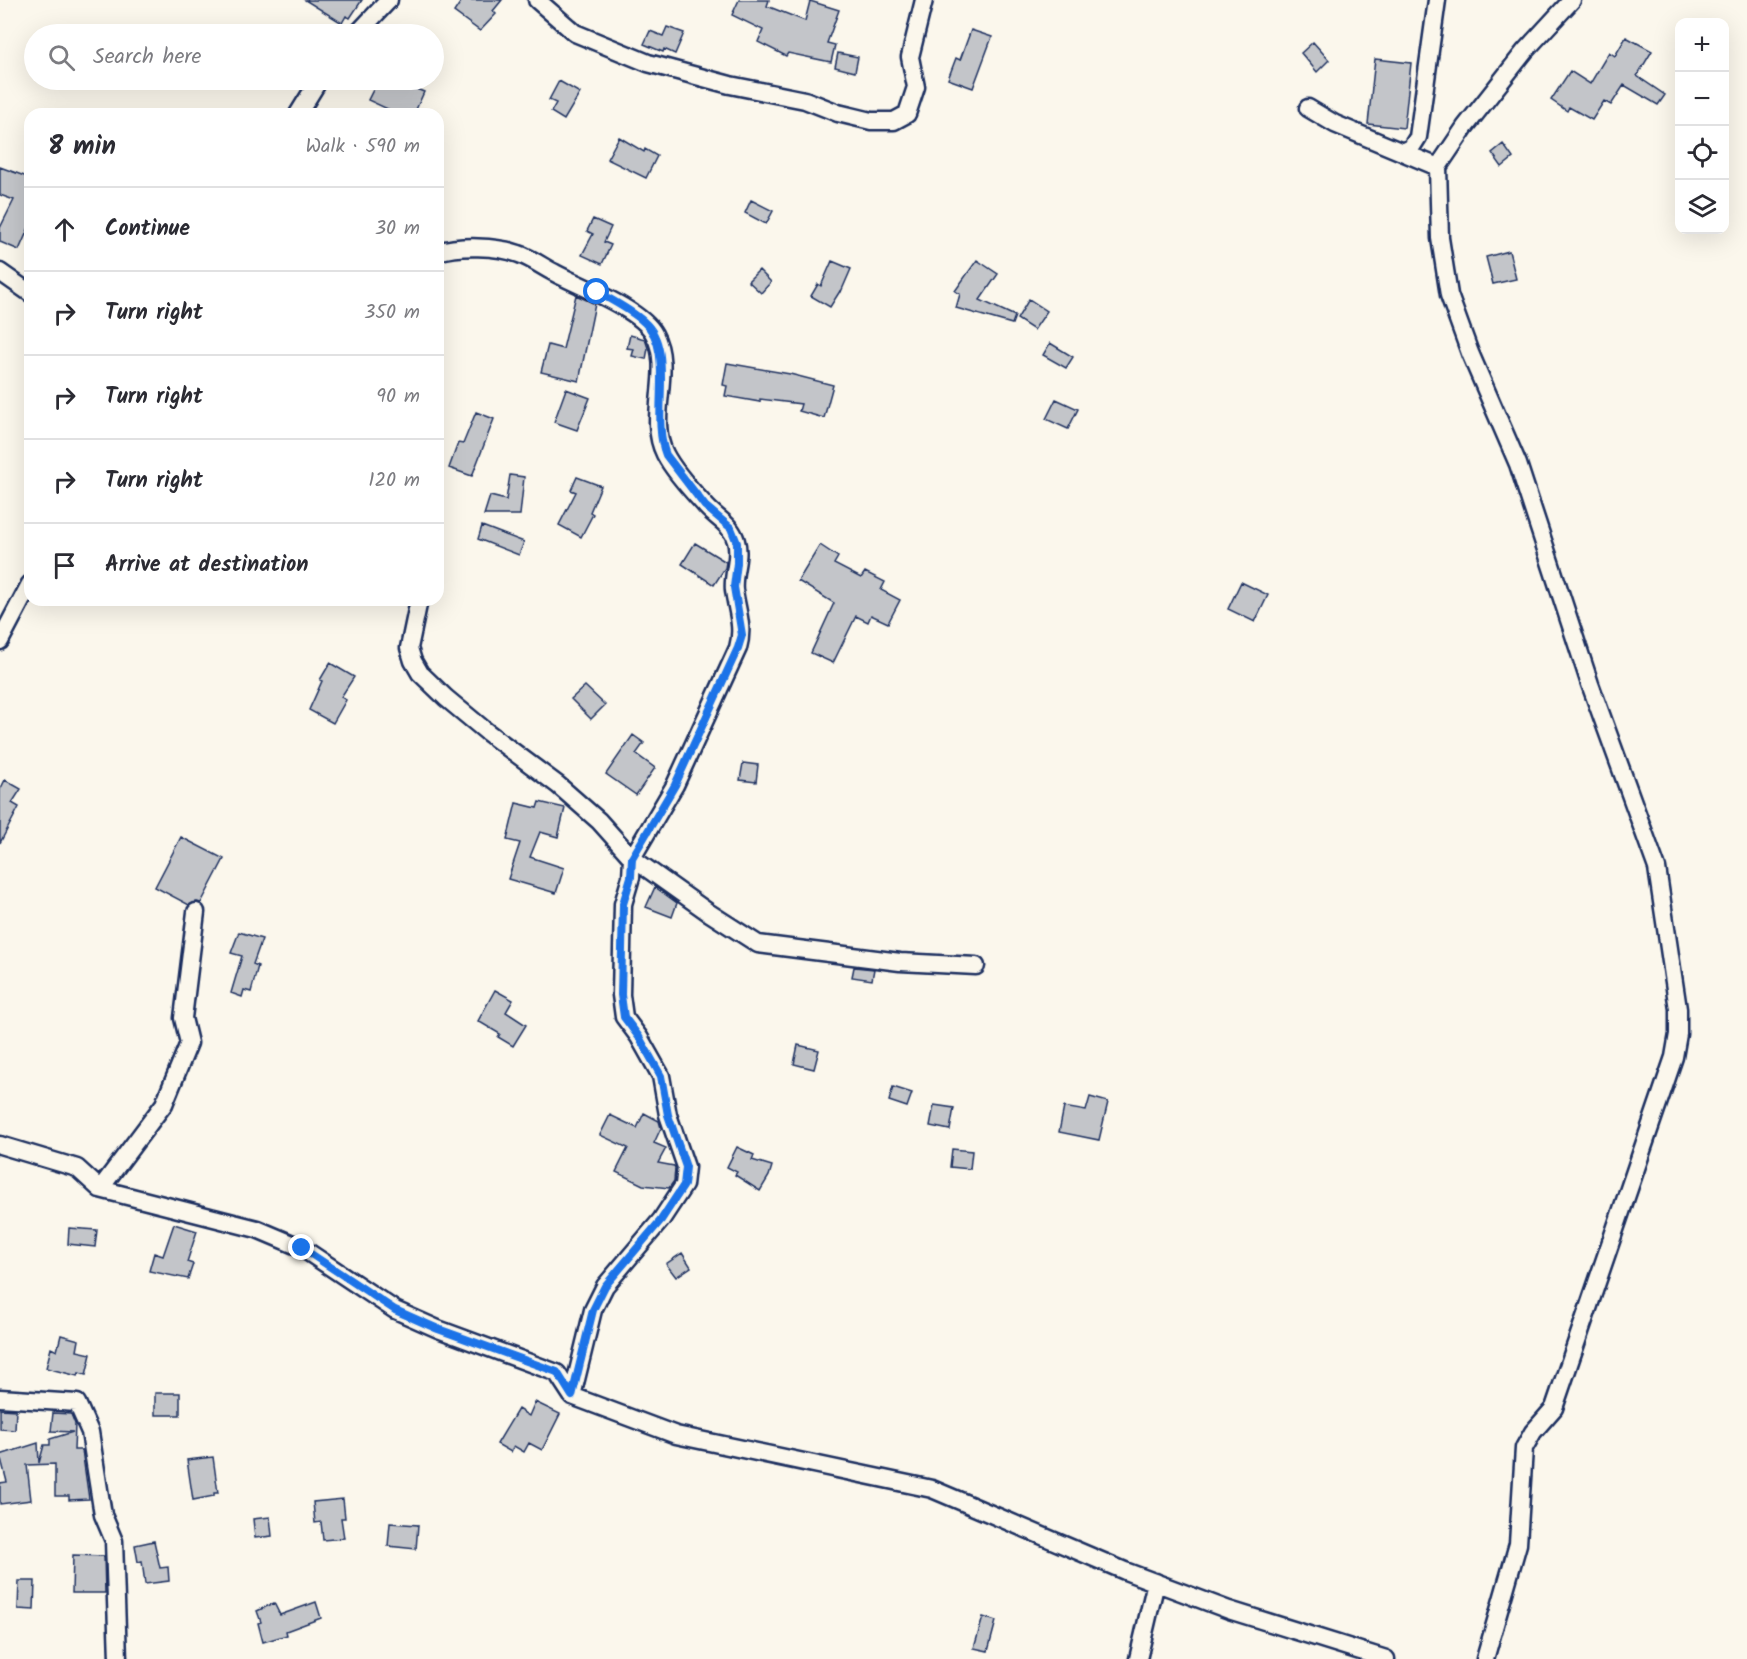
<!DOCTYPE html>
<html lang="en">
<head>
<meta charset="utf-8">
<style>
	body { margin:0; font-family:Kalam,sans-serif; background:#f2f2f3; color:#2b2b33 }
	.controls { position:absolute; right:18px; top:18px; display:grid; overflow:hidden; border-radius:12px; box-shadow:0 6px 24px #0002 }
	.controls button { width:54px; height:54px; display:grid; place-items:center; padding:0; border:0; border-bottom:2px solid #e1e1e2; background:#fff; color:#2b2b33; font:30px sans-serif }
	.stop { position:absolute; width:18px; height:18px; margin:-14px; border:4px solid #1a73e8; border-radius:50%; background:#fff }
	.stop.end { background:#1a73e8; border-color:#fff; box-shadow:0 2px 6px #0008 }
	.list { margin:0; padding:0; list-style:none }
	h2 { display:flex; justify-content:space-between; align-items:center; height:78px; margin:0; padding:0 24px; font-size:26px }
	h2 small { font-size:20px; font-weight:400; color:#7c7c81 }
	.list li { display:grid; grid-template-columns:39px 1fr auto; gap:18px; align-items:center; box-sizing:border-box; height:84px; padding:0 24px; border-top:2px solid #e1e1e2 }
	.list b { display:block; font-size:22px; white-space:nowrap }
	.list em { font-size:20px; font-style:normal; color:#7c7c81 }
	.icon { flex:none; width:33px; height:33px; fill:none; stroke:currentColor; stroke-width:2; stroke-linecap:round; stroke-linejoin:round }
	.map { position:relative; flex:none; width:1747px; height:1659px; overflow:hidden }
	.search { position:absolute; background:#fff; box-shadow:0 6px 24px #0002; left:24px; top:24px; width:420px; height:66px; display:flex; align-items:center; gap:15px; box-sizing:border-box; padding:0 21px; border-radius:33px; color:#7c7c81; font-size:22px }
	.panel { position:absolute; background:#fff; box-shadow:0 6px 24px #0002; left:24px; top:108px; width:420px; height:498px; border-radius:18px }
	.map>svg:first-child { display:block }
	.building { fill:#c3c5c9; stroke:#1b2f5e; stroke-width:1.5 }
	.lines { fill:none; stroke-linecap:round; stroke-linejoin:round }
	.street-casing { stroke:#1b2f5e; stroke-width:21 }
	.street { stroke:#fbf7ec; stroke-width:16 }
	.route { stroke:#1a73e8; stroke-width:8 }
</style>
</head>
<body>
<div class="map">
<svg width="1747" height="1659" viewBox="0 0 1747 1659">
	<rect width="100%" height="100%" fill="#fbf7ec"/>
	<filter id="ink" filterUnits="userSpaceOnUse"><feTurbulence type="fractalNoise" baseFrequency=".0167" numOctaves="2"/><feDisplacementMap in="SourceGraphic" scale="12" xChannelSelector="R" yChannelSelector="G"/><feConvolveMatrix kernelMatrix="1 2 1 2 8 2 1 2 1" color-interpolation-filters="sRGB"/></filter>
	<g filter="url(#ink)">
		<path class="building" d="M305 0H362L350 18 346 16 342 23Z
			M462 0H502L493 11 496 14 480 31 454 12Z
			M739 0H769L767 6 805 21 810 1 839 10 827 43 835 45 831 62 788 53 786 56 758 42 763 30 732 15Z
			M667 27 684 33 675 54 664 49 663 52 644 44 650 31 663 36Z
			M971 30 992 37 973 88 948 79 956 58 960 60Z
			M1626 37 1652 51 1637 76 1665 95 1658 105 1624 85 1611 105 1604 101 1592 120 1569 107 1567 111 1551 100 1570 71 1590 84 1609 52 1615 56Z
			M1313 42 1329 60 1317 72 1301 53Z
			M838 53 858 57 855 72 835 67Z
			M1375 59 1411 63 1404 128 1368 124Z
			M378 80H393L424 92 414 114H388L390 110 368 100Z
			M559 81 580 93 564 120 551 112 556 103 549 100Z
			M619 137 644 152 645 149 657 156 646 178 607 159Z
			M1503 144 1513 158 1502 167 1492 153Z
			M0 167 30 178V225L19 250 0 242V228L14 200 0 195Z
			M751 200 773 211 766 224 745 213Z
			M593 219 611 227 604 242 611 245 602 264 582 255 593 234 587 231Z
			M1509 251 1516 279 1493 284 1486 257Z
			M977 260 998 274 980 300 1015 316 1012 324 956 308 960 294 955 291Z
			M832 261 851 269 841 292 840 291 830 307 811 296 818 284 821 286Z
			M759 270 771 282 761 293 748 281Z
			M576 295 595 304 579 381 541 372 548 345 563 349Z
			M1029 299 1047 311 1034 330 1017 319Z
			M630 335 645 339 648 348 646 359 632 356 634 349 627 348Z
			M1050 343 1073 357 1066 368 1043 355Z
			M727 363 790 374 833 385 824 418 799 411 801 404 760 399V402L725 396 727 386 723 385Z
			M566 389 590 398 577 430 554 422Z
			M1056 399 1078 409 1068 429 1046 419Z
			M476 412 494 419 472 476 449 468 458 443 463 444Z
			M510 475 524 477 520 515H484L490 496 506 500Z
			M577 477 601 486 590 512 593 514 581 537 559 525 576 492 571 490Z
			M482 526 524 542 519 555 478 539Z
			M695 543 726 562 725 568 714 585 682 564Z
			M820 545 838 557 834 564 861 578 865 572 885 582 881 590 900 600 888 623 871 615 868 622 856 616 833 663 811 653 834 603 798 581Z
			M1241 582 1268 595 1255 622 1228 609Z
			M330 663 354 677 341 697 346 700 333 723 309 710 322 681 320 680Z
			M585 686 605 705 591 719 571 699Z
			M633 735 644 743 636 754 655 768 636 795 606 774Z
			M743 763 758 765 756 782 740 780Z
			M5 780 21 789 12 803 19 807 0 843V790Z
			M539 802 565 808 558 837 540 832 530 857 564 868 556 893 508 879 520 843 507 840 516 803 537 808Z
			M181 837 224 859 201 903 197 902 189 905 155 887Z
			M655 887 677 903 672 917 646 907Z
			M239 932 262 939 253 964 258 966 251 992 244 990 242 997 231 993 242 956 231 953Z
			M854 967 874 969 872 980 852 977Z
			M495 990 513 1000 506 1012 526 1025 513 1046 498 1037 500 1034 478 1021Z
			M798 1045 819 1050 814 1069 794 1064Z
			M893 1087 912 1093 907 1107 889 1101Z
			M1090 1097 1108 1102 1099 1140 1059 1132 1064 1107 1086 1111Z
			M934 1105 954 1108 950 1130 930 1126Z
			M644 1113 659 1121 661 1128 654 1143 666 1148 658 1163 674 1166 675 1168 674 1181 669 1188 643 1185 616 1172 628 1148 600 1135 610 1115 637 1128Z
			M737 1147 754 1155 752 1160 772 1166 769 1176 760 1191 735 1175 737 1172 727 1167Z
			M952 1149 972 1151 970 1169 950 1167Z
			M174 1224 197 1231 187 1262 193 1264 188 1279 149 1271 154 1253 163 1256Z
			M69 1228 97 1230 95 1247 68 1244Z
			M682 1253 691 1267 676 1277 666 1264Z
			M61 1335 79 1340 77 1351 91 1354 86 1375 79 1373 78 1376 46 1368 51 1348 57 1351Z
			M155 1393H180V1415H155Z
			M535 1402 560 1414 542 1450 529 1443 524 1452 514 1446 511 1452 497 1444 518 1409 529 1416Z
			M0 1409 16 1410 15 1430 0 1429Z
			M53 1413 71 1414 75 1424 74 1450H82L89 1499 69 1500V1496H55V1464L27 1465 31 1500 0 1504V1483L7 1482 0 1455 38 1443 39 1463 44 1445H50V1439L73 1432 51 1431Z
			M213 1457 218 1493H214V1496L193 1500 187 1460Z
			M343 1499 345 1518H341L344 1538 323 1540 321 1522 315 1523 313 1502Z
			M270 1517 272 1536 255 1538 253 1519Z
			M390 1523 418 1525 416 1549 388 1546Z
			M154 1541 160 1568 168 1567 169 1581 145 1584 142 1561 138 1562 135 1545Z
			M73 1555 104 1556 105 1593H72Z
			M19 1581H35L34 1610 18 1609Z
			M316 1602 321 1618 286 1631 287 1635 263 1642 258 1623 261 1622 257 1611 274 1603 280 1615Z
			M983 1617 996 1621 988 1651 974 1648Z"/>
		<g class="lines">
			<defs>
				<path id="street" d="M537 0 575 33 648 63 730 85 805 100 838 113 871 121H894L907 114 916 87 910 57 924 0
					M357 34 389 0
					M1308 108 1335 124 1438 167
					M298 114 319 80
					M1403 152 1411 148 1418 137 1437 0
					M438 252C459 245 497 246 519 254 531 258 543 267 555 273 579 286 641 309 654 334 674 370 646 417 665 454 673 470 692 491 704 504 715 518 731 523 736 541 741 557 732 574 734 590 737 612 744 627 738 648L675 785 632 858 631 877 623 904 621 995 624 1017 639 1037 661 1076 668 1115 686 1167 684 1185 661 1220 605 1286 593 1310 572 1396
					M0 272 30 293
					M419 600 409 648 413 661 420 673 446 698 487 732 558 785 599 821 632 858 708 912 758 944 900 962 976 966
					M0 641 30 584
					M0 1145 77 1168 100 1189 257 1229 302 1248 395 1310 438 1329 557 1373 572 1396 676 1435 932 1489 1125 1571 1229 1610 1386 1659
					M100 1189 164 1104 189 1043 183 1018 196 912
					M0 1398 77 1403 90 1432 103 1515 114 1541 118 1659
					M1138 1659 1156 1582
					M1485 1659 1518 1544 1524 1448 1533 1432 1554 1408 1674 1057 1678 1034V1009L1657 868 1590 684 1518 464 1470 353 1449 295 1440 238 1438 167 1465 127 1525 51 1572 0"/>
			</defs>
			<use href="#street" class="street-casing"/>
			<use href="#street" class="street"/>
		</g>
	</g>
	<g class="lines" filter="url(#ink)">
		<path class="route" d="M302 1248 395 1310 438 1329 557 1372 572 1396 593 1310 605 1286 661 1220 684 1185 686 1167 668 1115 661 1076 639 1037 624 1017 621 995 623 904 631 877 632 858 675 785 738 648 742 635 734 587 737 563V543L731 528 705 506 666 455C650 415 676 349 644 322 631 310 613 301 597 292"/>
	</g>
</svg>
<div class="controls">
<button>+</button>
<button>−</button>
<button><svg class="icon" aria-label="locate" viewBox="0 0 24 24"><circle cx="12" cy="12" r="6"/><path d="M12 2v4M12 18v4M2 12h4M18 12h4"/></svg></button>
<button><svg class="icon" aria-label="layers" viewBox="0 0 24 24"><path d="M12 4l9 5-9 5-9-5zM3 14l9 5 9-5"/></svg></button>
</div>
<div class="stop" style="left:597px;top:292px"></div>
<div class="stop end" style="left:302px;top:1248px"></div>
<div class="search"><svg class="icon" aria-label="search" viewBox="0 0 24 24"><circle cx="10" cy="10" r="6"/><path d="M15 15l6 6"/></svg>Search here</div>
<section class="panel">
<h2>8 min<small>Walk · 590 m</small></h2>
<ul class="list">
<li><svg class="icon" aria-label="ahead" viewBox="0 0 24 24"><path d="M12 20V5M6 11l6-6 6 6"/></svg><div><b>Continue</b></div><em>30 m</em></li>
<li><svg class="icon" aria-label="right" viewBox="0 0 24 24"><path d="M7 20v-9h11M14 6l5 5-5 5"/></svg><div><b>Turn right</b></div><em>350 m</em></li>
<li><svg class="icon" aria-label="right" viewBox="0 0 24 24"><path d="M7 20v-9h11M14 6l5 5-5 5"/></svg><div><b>Turn right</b></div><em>90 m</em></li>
<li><svg class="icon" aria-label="right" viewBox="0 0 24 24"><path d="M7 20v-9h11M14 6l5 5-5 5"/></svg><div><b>Turn right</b></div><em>120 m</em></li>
<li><svg class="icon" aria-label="arrive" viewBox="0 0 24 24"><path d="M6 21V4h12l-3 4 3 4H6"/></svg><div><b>Arrive at destination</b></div></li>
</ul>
</section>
</div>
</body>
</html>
